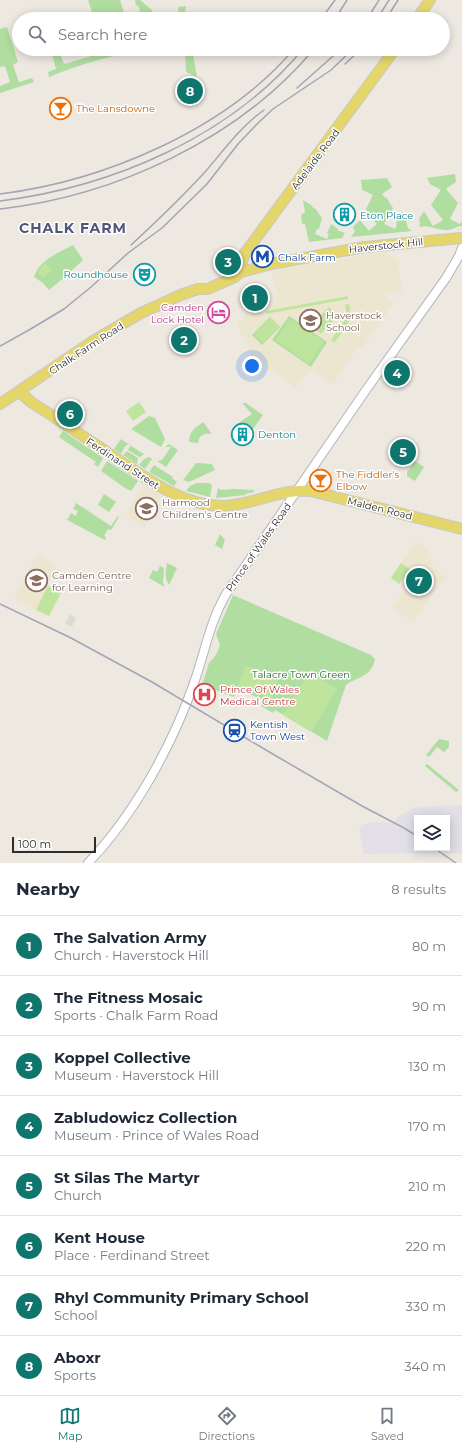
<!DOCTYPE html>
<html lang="en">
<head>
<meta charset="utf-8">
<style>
	body { margin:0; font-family:Montserrat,sans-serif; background:#f6f6f7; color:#1f2937 }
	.controls { position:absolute; right:12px; bottom:12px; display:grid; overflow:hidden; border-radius:0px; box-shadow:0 2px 10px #0003 }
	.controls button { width:36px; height:36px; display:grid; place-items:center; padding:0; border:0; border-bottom:1px solid #e0e1e3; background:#fff; color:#1f2937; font:20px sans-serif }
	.scale { position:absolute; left:12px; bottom:10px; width:84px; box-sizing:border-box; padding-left:4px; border:2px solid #2c2c2c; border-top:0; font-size:11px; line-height:14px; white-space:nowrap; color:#2c2c2c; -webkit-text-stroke:3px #fff; paint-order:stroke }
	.you { position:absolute; left:252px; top:366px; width:14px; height:14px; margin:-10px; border:3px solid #fff; border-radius:50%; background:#1a73e8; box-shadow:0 0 0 6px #1a73e833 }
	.badge { display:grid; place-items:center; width:26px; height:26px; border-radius:50%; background:#0f766e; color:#fff; font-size:13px; font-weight:700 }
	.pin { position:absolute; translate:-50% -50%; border:2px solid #fff; box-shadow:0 1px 4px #0006 }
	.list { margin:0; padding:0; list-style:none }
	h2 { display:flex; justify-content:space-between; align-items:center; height:52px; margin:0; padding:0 16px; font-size:17px }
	h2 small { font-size:13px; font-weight:400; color:#747a83 }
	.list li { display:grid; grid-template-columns:26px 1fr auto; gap:12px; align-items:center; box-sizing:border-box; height:60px; padding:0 16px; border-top:1px solid #e0e1e3 }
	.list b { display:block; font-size:15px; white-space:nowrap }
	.list p { margin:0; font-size:13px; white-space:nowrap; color:#747a83 }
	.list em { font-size:13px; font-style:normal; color:#747a83 }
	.icon { flex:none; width:22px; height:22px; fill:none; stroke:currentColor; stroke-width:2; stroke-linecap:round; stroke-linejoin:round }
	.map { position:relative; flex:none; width:462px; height:863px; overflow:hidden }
	.search { position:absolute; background:#fff; box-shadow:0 2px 10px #0003; left:12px; right:12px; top:12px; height:44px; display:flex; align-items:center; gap:10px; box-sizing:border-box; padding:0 14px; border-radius:22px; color:#747a83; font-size:15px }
	.sheet { height:532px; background:#fff }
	nav { display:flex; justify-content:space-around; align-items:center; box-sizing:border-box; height:56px; border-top:1px solid #e0e1e3; background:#fff; font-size:11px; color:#747a83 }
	nav a { display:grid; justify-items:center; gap:2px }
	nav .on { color:#0f766e }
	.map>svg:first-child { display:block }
	.industrial { fill:#e2e0e6; fill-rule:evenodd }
	.education { fill:#ece6d1 }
	.green { fill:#b0dea1 }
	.pitch { fill:#bfe49e }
	.plaza { fill:#dddbd6 }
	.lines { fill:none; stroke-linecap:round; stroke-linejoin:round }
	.minor-casing { stroke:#b3b4be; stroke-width:10 }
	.major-casing { stroke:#c8c8c8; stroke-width:12 }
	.minor { stroke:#fff; stroke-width:8 }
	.major { stroke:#e5d66c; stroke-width:10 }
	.rail { stroke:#a3a4b5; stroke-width:1.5 }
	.labels { text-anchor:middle; stroke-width:3; stroke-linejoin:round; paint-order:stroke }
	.food-label { font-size:10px; fill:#c56008; stroke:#fff; text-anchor:start }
	.street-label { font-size:10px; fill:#2c2c2c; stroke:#fff }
	.culture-label { font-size:10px; fill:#0d838f; stroke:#fff; text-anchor:start }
	.transit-label { font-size:10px; fill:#164399; stroke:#fff; text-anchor:start }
	.hotel-label { font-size:10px; fill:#b23c85; stroke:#fff; text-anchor:end }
	.education-label { font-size:10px; fill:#785e54; stroke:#fff; text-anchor:start }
	.park-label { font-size:10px; fill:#286421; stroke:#fff }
	.health-label { font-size:10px; fill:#be3a42; stroke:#fff; text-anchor:start }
	.district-label { font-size:14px; font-weight:bold; letter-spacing:1px; fill:#50537a; stroke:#fff }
</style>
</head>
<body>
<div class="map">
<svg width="462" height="863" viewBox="0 0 462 863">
	<rect width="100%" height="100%" fill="#ede8e0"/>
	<path class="industrial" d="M462 805V853L364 854 359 826 373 822H382L391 824 399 816 415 807ZM417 818H447V848H417Z"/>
	<path class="education" d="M387 251 388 256H394V258H398L402 292 384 295 395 302 362 348 359 346 333 385 312 371 301 379 296 388 257 360 250 351 236 323 244 319 242 315 276 302 278 294 271 271Z
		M143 484 161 495 145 527 133 521 126 514Z
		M416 541 431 552 427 557 434 563 431 566 446 577 413 622 392 608 406 588 391 578Z
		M37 554 57 565 47 585 61 593 49 616 14 599Z"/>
	<path class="green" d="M88 0H120L126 19H94Z
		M135 0H140L152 10 155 19H142L138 5 136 6Z
		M186 6 184 19H179L178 7Z
		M7 27 18 62 13 65 19 82 32 78 34 82 0 93V86L10 82 5 66 0 67V29Z
		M67 49 69 52 78 49H85V51L67 56 65 52 60 53 64 64 95 55 94 49H149C115 54 81 64 49 77L48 72 56 69 52 54Z
		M159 49H192L197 77 186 72 185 53Z
		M455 174 456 182 446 189 458 203 450 219 460 224 462 221V226C456 226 454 229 449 230 439 231 429 224 419 227L420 223 419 219 424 211 433 226 443 220 431 205 441 190 430 184 427 178Z
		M387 178 392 187 382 194 385 198 386 197 393 208 388 219 387 218 384 224 395 229 397 224 396 223 402 212 406 221 408 228 412 231 351 237 355 232 353 227 360 220 369 231 377 224 365 211 373 195 362 190 361 180Z
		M303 200 311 205 314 209 315 208 322 218 319 229H317L315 234 327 239 329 234 327 233 331 224 338 229 337 230 345 233 342 238 309 242 305 224H302L301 215 305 212Z
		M73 245 83 260 67 275 49 290 43 283 34 277C39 260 58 253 73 245Z
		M289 316 327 342 311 367 272 340Z
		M270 317 280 327 262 345 252 335Z
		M242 403H246L263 415 253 429 234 426 252 414Z
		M149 416 155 418 165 439 161 447 131 429Z
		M203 422 212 434C205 433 199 434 198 443L189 442C190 430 194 429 203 422Z
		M63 431 103 458 98 467 94 464 96 462 59 437Z
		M121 439 127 443H129L126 446H125L121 454 114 449Z
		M131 444V446L142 453H144L142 456 139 457 128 450Z
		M169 444 178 450 166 467 157 461 162 460 171 447H165Z
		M127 451 138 458 137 464 123 455Z
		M149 457 152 459 145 469 139 465 144 459Z
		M107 461 138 481 131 491 125 488 101 471Z
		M415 461 424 467 415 481 407 476V472Z
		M196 463 212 464 215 470 189 482 183 480Z
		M154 465 173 477 172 478 177 482 174 486 149 472Z
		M197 483H209L212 485 210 497 186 491 190 486Z
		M218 488 221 490 234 489 254 490V492L245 494V495L216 498Z
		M104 494 116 502 109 512 98 505Z
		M76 503 111 526 118 516 119 517 111 530 108 529 104 536 106 537 105 540 67 520 71 513 76 516 78 511 73 509Z
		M220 534 225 540 222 549 215 545Z
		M167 563 177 568 169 585C164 578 166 570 167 563Z
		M160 566 164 568 163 583 165 587 149 578 153 570 157 572Z
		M233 595 371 655 375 659C371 678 358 676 346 685L327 741 275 710 273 713 261 706 264 700 237 689 234 697 202 685 209 663 216 655 220 645 216 634Z
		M439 739 449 741V747L444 752 437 747 429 757 426 755Z
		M427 764 459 790 456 792 425 766Z"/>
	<path class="pitch" d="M45 263 50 267V272L43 278 37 272Z
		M348 296V299L266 314V311Z
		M349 304C353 323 345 328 335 342L331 340 346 318 347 315 345 305Z
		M329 307 338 316 321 334 311 325Z
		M270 318 279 327 263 343 254 334Z
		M290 319 324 342 309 364 276 340Z
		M139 402 146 412 133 421 126 411Z
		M401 563 410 569 399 584 391 578Z
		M48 586 61 593 49 616 36 610Z
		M245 665 279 677 272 698 238 686Z
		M309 672 337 689 311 732 283 715Z"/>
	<path class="plaza" d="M216 258 228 267 217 272Z
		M70 614 76 618 72 627 65 624Z"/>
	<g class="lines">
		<defs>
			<path id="minor" d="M88 863C134 815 172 746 194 683 205 652 209 624 226 594L366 390 446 278 459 256 462 248"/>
			<path id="major" d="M417 19 430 0
				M235 272H241L276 263 365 247 462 238
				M241 272V265L245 253 395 49
				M19 391 31 402C61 421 90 441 120 461 151 481 182 505 221 506 252 506 280 488 311 491L462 529
				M0 404 93 341 141 313 183 294 198 289H208L212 287 235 277 241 272"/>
		</defs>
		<use href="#minor" class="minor-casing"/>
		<use href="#major" class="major-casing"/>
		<use href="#minor" class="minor"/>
		<use href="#major" class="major"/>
		<path class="rail" d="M321 19 335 0
			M335 19 347 0
			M367 19 379 0
			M377 19 389 0
			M386 19 398 0
			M345 64 361 49
			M297 88 341 49
			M0 194C104 181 225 130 294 49
			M0 201C112 187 230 137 303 49
			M0 209C115 196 239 139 314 49
			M131 245C156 222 181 198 205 172 224 150 240 127 264 110
			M0 346 29 330 64 309 91 287 128 253 162 228 207 184 238 144 257 124 273 109 331 70 353 49
			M0 604 71 638 152 682 271 753 362 806 404 828 417 836
			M434 848 456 863"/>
	</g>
	<defs>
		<symbol id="bar-ring" viewBox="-11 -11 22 22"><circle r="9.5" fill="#fff" stroke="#e8710a" stroke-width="1.5"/><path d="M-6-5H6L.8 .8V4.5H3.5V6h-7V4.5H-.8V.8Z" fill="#e8710a"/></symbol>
		<symbol id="building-ring" viewBox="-11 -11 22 22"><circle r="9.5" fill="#fff" stroke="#0f9aa8" stroke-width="1.5"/><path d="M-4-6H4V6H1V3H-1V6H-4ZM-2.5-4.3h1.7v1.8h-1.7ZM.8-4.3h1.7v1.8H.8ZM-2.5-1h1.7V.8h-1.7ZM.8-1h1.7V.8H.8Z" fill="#0f9aa8"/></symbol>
		<symbol id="metro-ring" viewBox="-11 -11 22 22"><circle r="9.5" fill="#fff" stroke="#1a4fb4" stroke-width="1.5"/><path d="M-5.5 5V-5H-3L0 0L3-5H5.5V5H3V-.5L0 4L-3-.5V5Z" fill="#1a4fb4"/></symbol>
		<symbol id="theatre-ring" viewBox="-11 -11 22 22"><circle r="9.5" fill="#fff" stroke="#0f9aa8" stroke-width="1.5"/><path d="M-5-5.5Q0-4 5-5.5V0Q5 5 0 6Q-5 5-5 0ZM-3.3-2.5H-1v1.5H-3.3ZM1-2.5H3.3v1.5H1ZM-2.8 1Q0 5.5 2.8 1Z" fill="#0f9aa8"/></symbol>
		<symbol id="hotel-ring" viewBox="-11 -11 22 22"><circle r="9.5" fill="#fff" stroke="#d1479c" stroke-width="1.5"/><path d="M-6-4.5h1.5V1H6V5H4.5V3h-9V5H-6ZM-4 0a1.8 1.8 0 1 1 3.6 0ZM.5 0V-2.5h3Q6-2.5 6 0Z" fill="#d1479c"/></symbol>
		<symbol id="school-ring" viewBox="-11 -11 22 22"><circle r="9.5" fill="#fff" stroke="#8d6e63" stroke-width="1.5"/><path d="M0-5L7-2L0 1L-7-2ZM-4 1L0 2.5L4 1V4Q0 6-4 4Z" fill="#8d6e63"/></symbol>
		<symbol id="hospital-ring" viewBox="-11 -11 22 22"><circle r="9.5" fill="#fff" stroke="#e0444e" stroke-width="1.5"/><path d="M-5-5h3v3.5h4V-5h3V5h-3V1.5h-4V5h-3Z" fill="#e0444e"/></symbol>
		<symbol id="station-ring" viewBox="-11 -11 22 22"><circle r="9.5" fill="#fff" stroke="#1a4fb4" stroke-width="1.5"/><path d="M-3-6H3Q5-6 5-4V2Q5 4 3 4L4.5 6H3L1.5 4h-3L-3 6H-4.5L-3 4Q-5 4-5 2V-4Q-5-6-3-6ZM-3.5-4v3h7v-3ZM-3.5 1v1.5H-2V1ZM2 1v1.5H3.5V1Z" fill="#1a4fb4"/></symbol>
	</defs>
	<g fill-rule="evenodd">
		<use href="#bar-ring" x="48" y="96" width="25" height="25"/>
		<use href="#building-ring" x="332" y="202" width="25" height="25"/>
		<use href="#metro-ring" x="250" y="244" width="25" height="25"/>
		<use href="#theatre-ring" x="132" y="262" width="25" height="25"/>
		<use href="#hotel-ring" x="206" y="300" width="25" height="25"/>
		<use href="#school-ring" x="298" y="308" width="25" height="25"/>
		<use href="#building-ring" x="230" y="422" width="25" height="25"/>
		<use href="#bar-ring" x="308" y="468" width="25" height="25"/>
		<use href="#school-ring" x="134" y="496" width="25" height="25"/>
		<use href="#school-ring" x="24" y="568" width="25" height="25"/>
		<use href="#hospital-ring" x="192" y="682" width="25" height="25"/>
		<use href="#station-ring" x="222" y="718" width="25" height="25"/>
	</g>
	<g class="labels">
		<g class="food-label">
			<text x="76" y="112">The Lansdowne</text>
			<text x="336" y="478">The Fiddler's<tspan x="336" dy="12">Elbow</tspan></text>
		</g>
		<g class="street-label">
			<text transform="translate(315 159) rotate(-53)" y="4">Adelaide Road</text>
			<text transform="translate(386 245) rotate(-6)" y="4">Haverstock Hill</text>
			<text transform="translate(86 348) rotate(-33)" y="4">Chalk Farm Road</text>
			<text transform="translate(123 463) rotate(33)" y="4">Ferdinand Street</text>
			<text transform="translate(380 508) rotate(14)" y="4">Malden Road</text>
			<text transform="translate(258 547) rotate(-55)" y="4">Prince of Wales Road</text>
		</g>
		<g class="culture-label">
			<text x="360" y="219">Eton Place</text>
			<text x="128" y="278" text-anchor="end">Roundhouse</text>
			<text x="258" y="438">Denton</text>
		</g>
		<g class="transit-label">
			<text x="278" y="261">Chalk Farm</text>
			<text x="250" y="728">Kentish<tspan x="250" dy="12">Town West</tspan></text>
		</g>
		<g class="hotel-label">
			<text x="204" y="311">Camden<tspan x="204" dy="12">Lock Hotel</tspan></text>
		</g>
		<g class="education-label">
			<text x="326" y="319">Haverstock<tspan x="326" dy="12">School</tspan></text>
			<text x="162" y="506">Harmood<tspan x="162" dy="12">Children's Centre</tspan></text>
			<text x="52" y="579">Camden Centre<tspan x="52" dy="12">for Learning</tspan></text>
		</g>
		<g class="park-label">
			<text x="301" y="678">Talacre Town Green</text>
		</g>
		<g class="health-label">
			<text x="220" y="693">Prince Of Wales<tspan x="220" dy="12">Medical Centre</tspan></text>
		</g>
		<g class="district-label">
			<text x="73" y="233">CHALK FARM</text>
		</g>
	</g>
</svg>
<div class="controls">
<button><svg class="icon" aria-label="layers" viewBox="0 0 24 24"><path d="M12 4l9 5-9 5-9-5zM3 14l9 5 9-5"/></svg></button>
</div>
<div class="scale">100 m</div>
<div class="you"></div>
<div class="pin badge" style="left:255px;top:298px">1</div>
<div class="pin badge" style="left:184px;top:340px">2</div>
<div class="pin badge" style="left:228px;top:262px">3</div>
<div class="pin badge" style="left:397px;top:373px">4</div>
<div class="pin badge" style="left:403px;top:452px">5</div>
<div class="pin badge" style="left:70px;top:414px">6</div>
<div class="pin badge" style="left:419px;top:581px">7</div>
<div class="pin badge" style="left:190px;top:91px">8</div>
<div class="search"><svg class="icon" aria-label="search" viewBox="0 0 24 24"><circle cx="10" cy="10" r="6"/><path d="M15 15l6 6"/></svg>Search here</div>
</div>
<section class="sheet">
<h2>Nearby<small>8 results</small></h2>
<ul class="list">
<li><span class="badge">1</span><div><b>The Salvation Army</b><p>Church · Haverstock Hill</p></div><em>80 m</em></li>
<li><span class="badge">2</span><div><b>The Fitness Mosaic</b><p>Sports · Chalk Farm Road</p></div><em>90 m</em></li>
<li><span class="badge">3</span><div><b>Koppel Collective</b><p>Museum · Haverstock Hill</p></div><em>130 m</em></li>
<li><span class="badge">4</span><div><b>Zabludowicz Collection</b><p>Museum · Prince of Wales Road</p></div><em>170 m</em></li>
<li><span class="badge">5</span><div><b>St Silas The Martyr</b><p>Church</p></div><em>210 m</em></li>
<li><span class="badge">6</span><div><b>Kent House</b><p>Place · Ferdinand Street</p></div><em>220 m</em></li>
<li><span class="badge">7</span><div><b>Rhyl Community Primary School</b><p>School</p></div><em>330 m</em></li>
<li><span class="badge">8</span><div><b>Aboxr</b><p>Sports</p></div><em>340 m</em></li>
</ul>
</section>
<nav>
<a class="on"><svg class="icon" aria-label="map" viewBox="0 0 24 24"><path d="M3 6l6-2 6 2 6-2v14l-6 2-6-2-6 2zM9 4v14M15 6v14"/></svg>Map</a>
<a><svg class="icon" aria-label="directions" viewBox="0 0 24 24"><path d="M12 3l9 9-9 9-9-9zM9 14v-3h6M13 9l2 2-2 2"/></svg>Directions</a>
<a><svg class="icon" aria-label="saved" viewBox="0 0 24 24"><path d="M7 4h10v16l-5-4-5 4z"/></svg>Saved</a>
</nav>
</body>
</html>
